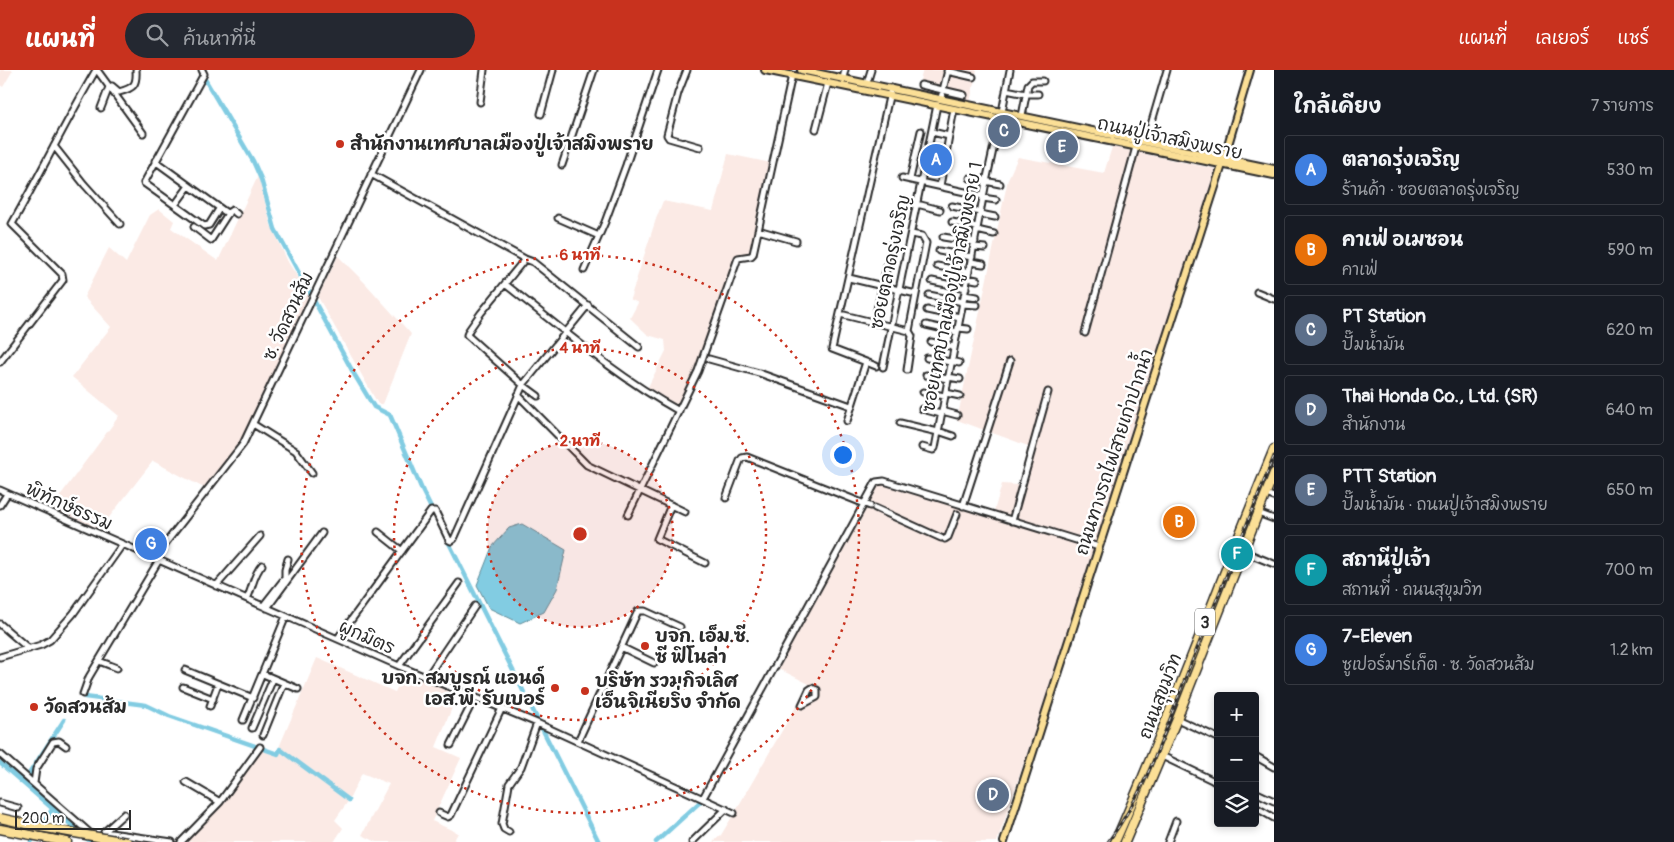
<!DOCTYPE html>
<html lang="th">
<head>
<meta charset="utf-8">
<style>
	body { margin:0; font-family:Pangolin,"Playpen Sans Thai",sans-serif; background:#242831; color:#f1f3f6 }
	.controls { position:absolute; right:15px; bottom:15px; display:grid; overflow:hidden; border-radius:5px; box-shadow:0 2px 8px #0003 }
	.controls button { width:45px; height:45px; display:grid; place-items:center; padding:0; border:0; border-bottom:1px solid #363941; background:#171b24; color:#f1f3f6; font:25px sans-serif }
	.scale { position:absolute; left:15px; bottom:12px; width:116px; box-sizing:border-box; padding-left:5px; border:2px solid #2b2b2b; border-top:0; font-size:14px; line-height:18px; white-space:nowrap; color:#2b2b2b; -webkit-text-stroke:4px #fff; paint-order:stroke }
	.you { position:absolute; left:842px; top:384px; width:18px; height:18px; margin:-12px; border:4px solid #fff; border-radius:50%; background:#1a73e8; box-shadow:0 0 0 8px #1a73e833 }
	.badge { display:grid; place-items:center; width:32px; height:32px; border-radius:50%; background:#c8321e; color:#fff; font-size:16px; font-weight:700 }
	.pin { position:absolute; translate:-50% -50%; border:2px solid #fff; box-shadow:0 1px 5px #0006 }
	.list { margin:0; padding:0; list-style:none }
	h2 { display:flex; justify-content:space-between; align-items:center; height:65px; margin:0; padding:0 20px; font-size:21px }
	h2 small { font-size:16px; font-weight:400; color:#9ea1a6 }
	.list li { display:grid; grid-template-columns:32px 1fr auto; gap:15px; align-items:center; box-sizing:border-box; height:70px; margin:0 10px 10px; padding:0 10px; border:1px solid #363941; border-radius:5px }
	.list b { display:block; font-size:19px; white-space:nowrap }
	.list p { margin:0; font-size:16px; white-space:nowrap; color:#9ea1a6 }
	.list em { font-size:16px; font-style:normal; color:#9ea1a6 }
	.icon { flex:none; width:28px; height:28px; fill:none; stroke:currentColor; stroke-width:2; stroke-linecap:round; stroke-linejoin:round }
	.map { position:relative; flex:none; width:1274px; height:772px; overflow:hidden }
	header { display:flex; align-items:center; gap:30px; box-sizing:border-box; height:70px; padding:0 25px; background:#c8321e; color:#fff }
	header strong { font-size:24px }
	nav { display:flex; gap:28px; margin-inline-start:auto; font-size:18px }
	.search { width:350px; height:45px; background:#242831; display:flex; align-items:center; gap:12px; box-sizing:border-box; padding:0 18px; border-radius:28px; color:#9ea1a6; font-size:19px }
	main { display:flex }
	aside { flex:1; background:#171b24 }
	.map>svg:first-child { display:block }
	.built { fill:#fbeae5 }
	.water { fill:#82cce2; stroke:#5f8c99 }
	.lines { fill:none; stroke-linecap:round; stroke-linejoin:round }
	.canal { stroke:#82cce2; stroke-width:4.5 }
	.minor-casing { stroke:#2b2b2b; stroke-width:9 }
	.major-casing { stroke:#2b2b2b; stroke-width:10 }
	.highway-casing { stroke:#2b2b2b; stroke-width:11 }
	.minor { stroke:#fff; stroke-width:5 }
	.major { stroke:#fbdf96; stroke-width:6 }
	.highway { stroke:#fbdf96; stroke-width:8 }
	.rail-casing { stroke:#2b2b2b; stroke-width:3 }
	.rail { stroke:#fff; stroke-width:1; stroke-dasharray:4; stroke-linecap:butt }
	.highway-bridge-casing { stroke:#2b2b2b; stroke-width:11; stroke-linecap:butt }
	.highway-bridge { stroke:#fbdf96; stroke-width:8 }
	.ring { fill:none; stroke:#c8321e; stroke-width:2.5; stroke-dasharray:2.5 5 }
	.poi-dot { fill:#c8321e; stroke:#fff; stroke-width:2 }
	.labels { text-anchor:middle; stroke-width:5; stroke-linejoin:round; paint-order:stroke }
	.shield { fill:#fff; stroke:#6b6b6b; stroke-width:1 }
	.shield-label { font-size:16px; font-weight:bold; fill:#2b2b2b }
	.street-label { font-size:18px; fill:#2b2b2b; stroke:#fff }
	.poi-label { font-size:18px; font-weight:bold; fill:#2b2b2b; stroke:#fff; text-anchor:start }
	.centre { fill:#c8321e; stroke:#fff; stroke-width:2.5 }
	.ring-label { font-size:15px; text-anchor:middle; font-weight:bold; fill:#c8321e; stroke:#fff; stroke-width:5; stroke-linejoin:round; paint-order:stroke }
</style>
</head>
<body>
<header>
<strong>แผนที่</strong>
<div class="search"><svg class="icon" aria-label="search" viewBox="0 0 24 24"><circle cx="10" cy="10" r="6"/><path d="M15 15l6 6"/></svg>ค้นหาที่นี่</div>
<nav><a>แผนที่</a><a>เลเยอร์</a><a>แชร์</a></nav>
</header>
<main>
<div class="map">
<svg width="1274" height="772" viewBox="0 0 1274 772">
	<rect width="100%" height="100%" fill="#fff"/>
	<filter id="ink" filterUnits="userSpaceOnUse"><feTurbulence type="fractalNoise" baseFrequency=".02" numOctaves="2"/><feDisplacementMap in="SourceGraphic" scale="10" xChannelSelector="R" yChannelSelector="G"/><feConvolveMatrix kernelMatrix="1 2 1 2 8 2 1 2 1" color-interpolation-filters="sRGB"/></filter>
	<g filter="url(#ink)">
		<path class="built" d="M0 0H13L3 17 0 15Z
			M923 0H977L970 32 917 20Z
			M1112 77 1216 99 1096 481 997 772H713L721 765 735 742 809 614 777 598 879 412 992 448 1002 414 1018 415 1028 376 957 350 1008 109 1018 87 1104 103Z
			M728 84 771 93 750 189 735 188 699 289 700 292 678 339 646 321 666 281 665 270 648 265 630 248 638 233 630 229 656 149 663 131 713 141Z
			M258 106 271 155 288 192 310 226 245 368 204 418 153 391 100 459 51 438 119 346 72 307 111 257 84 227 109 178 126 193 150 145 159 139 174 151 171 158 218 191Z
			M338 186 366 214 411 264 383 334H378L318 227Z
			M317 588 395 622 405 601 458 623 436 677 461 688 432 751 458 763 453 772H377L362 765 389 714 362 703 349 730 335 750 343 758 334 772H184L263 679 277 682Z"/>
		<path class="water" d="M522 454 566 480 557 519 544 542 520 553 489 538 477 515 492 477 509 458Z"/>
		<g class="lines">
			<path class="canal" d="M203 6 253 91 261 109 275 159 354 304 374 337 390 345 423 422 433 442
				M447 469 599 772
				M85 627 146 635 169 646 278 684 280 679 349 730
				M0 693 91 772
				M25 710 64 650
				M31 772 53 738
				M656 772 700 732"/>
			<defs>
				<path id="minor" d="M97 0 143 63
					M202 0 204 4 144 113 204 156 209 155 219 139
					M687 0 678 23 667 65 669 68 700 77
					M947 1 973 7
					M843 8 845 0
					M867 13 871 0
					M921 15 964 25
					M112 16 119 22C134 18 137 15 136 0
					M1006 20 1026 24H1038
					M941 28 948 0
					M480 32 484 0
					M101 38 109 17
					M1002 42 1010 0
					M541 44 553 0
					M1022 46 1028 15 1032 11H1043
					M816 59 828 13
					M932 62 949 66
					M1146 72 1167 0
					M54 76 84 114 120 154
					M155 91 228 144
					M562 95 594 0
					M371 104 525 189 533 192 639 277
					M902 108 983 126
					M970 108 1000 114
					M910 109 921 61
					M940 116 954 39
					M983 128 996 130
					M917 134 940 140
					M175 135 189 116
					M952 136 980 142
					M980 144 995 147
					M558 148 599 166
					M952 152 977 157
					M194 157 211 170 229 142 232 140 237 144
					M758 160 796 171
					M977 160 994 164
					M943 167 975 172
					M974 177 985 178
					M939 181 972 187
					M525 189 481 243 469 260 467 265 523 315 538 326
					M971 192 983 194
					M937 196 969 202
					M584 200 605 152 626 95 658 0
					M849 208 916 224
					M967 208 977 210
					M932 211 966 218
					M505 214C562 259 616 306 679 341
					M1257 222 1274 229
					M929 225 963 232
					M964 225 977 227
					M962 234 977 235
					M927 240 960 247
					M840 244 909 261
					M874 253 899 144
					M926 255 957 262
					M958 258 968 259
					M1085 263 1136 77
					M931 272 954 277
					M927 288 951 292
					M709 289 759 303 851 336
					M951 291 959 293
					M0 292 63 210 62 204 12 154C41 103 66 51 96 0
					M866 292 876 296
					M883 297 937 35
					M907 300 912 266 909 261 926 173 922 166 911 164
					M926 305 948 309
					M948 307 960 309
					M923 322 945 326
					M946 323 960 326
					M518 325 587 395 685 442
					M922 339 941 344
					M942 341 957 345
					M847 351 866 292 832 279 891 18
					M900 353 938 362
					M253 354 296 381 312 403
					M938 361 953 366
					M922 377 933 380 935 378 986 112 1000 48
					M0 420 399 596 537 653 734 743
					M1266 424 1274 427
					M726 428 740 391 742 388 747 387 870 436
					M0 435 7 424
					M671 435 657 469 705 493
					M963 436 1010 291
					M875 438 941 468
					M1258 443 1274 449
					M628 445 698 301 738 188 751 186 753 184 792 5
					M1012 451 1048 322
					M378 462 402 481
					M945 469 948 467 957 444
					M1242 481 1274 494
					M154 488 243 374 421 0
					M216 516 260 466
					M247 529C253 517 253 505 262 495
					M263 536 285 508V500L288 489
					M267 538 322 463
					M0 554 29 579
					M338 568 431 441H435L449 470 451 471 454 469 523 315 588 235
					M621 577 654 593
					M0 587 41 575 50 570 73 544 122 475
					M99 591 117 598
					M399 596 459 513
					M185 600 253 628
					M263 604 298 619
					M427 607 475 536
					M183 617 213 629
					M812 618 817 620V627L802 635 809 620Z
					M83 624 89 607 159 490
					M210 636 218 614
					M1177 649 1218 668
					M243 650 286 546
					M252 658 273 609
					M263 665 284 613
					M578 671 638 541H645L680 557
					M451 675 475 627
					M0 684 100 772
					M1162 686 1212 710 1218 714
					M1255 686 1274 697
					M186 712 220 732
					M34 713 36 699 53 672 59 671 66 676
					M1255 722 1274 731
					M703 728 876 412 884 411 1099 477
					M0 733 18 738
					M1255 737 1274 748
					M439 743 448 747 451 745 502 638
					M104 762 172 772
					M104 762 124 744
					M509 762 504 759 502 754 509 714 521 697 537 653
					M181 772 220 732 260 677
					M692 772 726 739
					M1168 772 1176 751"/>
				<path id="major" d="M765 0 1274 105
					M801 0 1274 99
					M1004 772 1222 95 1250 0"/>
				<path id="highway" d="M0 759 67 772
					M1115 772C1172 643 1220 510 1274 379
					M1125 772 1177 649 1274 403"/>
			</defs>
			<use href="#minor" class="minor-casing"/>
			<use href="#major" class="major-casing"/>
			<use href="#highway" class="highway-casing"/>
			<use href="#minor" class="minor"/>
			<use href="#major" class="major"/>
			<use href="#highway" class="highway"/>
			<defs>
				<path id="rail" d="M1108 772C1147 720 1165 660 1188 601 1217 529 1245 457 1274 386"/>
			</defs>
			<use href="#rail" class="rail-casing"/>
			<use href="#rail" class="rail"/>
			<defs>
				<path id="highway-bridge" d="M0 748 40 757 127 772"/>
			</defs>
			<use href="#highway-bridge" class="highway-bridge-casing"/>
			<use href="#highway-bridge" class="highway-bridge"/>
		</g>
	</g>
	<circle cx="580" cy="464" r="93" fill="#c8321e" fill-opacity=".12"/>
	<g class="ring">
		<circle cx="580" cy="464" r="93"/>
		<circle cx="580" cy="464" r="186"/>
		<circle cx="580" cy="464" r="279"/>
	</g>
	<g class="poi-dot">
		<circle cx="340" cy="74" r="5"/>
		<circle cx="645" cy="576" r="5"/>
		<circle cx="555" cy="618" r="5"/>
		<circle cx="585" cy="621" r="5"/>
		<circle cx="34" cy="637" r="5"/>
	</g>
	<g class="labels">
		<rect class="shield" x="1195" y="538.5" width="20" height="27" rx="4"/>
		<g class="shield-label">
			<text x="1205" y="558">3</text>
		</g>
		<g class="street-label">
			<text transform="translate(1170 68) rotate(12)" y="6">ถนนปู่เจ้าสมิงพราย</text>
			<text transform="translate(890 192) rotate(-78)" y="6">ซอยตลาดรุ่งเจริญ</text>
			<text transform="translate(952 217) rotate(-79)" y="6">ซอยเทศบาลเมืองปู่เจ้าสมิงพราย 1</text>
			<text transform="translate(288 246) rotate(-65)" y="6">ซ. วัดสวนส้ม</text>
			<text transform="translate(1114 382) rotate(-72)" y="6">ถนนทางรถไฟสายเก่าปากน้ำ</text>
			<text transform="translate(69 436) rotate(24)" y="6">พิทักษ์ธรรม</text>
			<text transform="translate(367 567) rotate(24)" y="6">ผูกมิตร</text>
			<text transform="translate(1160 626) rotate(-69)" y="6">ถนนสุขุมวิท</text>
		</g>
		<g class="poi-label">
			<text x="350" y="80">สำนักงานเทศบาลเมืองปู่เจ้าสมิงพราย</text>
			<text x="655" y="572">บจก. เอ็ม.ซี.<tspan x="655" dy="21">ซี ฟิโนล่า</tspan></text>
			<text x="545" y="614" text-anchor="end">บจก. สมบูรณ์ แอนด์<tspan x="545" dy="21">เอส.พี. รับเบอร์</tspan></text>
			<text x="595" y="617">บริษัท รวมกิจเลิศ<tspan x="595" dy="21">เอ็นจิเนียริ่ง จำกัด</tspan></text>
			<text x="44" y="643">วัดสวนส้ม</text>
		</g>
	</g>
	<circle cx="580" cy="464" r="8" class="centre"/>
	<g class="ring-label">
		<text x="580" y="190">6 นาที</text>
		<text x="580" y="283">4 นาที</text>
		<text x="580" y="376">2 นาที</text>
	</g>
</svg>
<div class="controls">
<button>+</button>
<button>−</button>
<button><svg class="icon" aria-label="layers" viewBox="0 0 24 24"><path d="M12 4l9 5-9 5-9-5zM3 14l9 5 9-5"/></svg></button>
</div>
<div class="scale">200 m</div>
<div class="you"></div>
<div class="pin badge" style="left:936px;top:90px;background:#3f7fe0">A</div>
<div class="pin badge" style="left:1179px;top:452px;background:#e8710a">B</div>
<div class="pin badge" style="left:1004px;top:61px;background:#5c6f8a">C</div>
<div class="pin badge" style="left:993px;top:725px;background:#5c6f8a">D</div>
<div class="pin badge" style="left:1062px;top:77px;background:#5c6f8a">E</div>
<div class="pin badge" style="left:1237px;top:484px;background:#0f9aa8">F</div>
<div class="pin badge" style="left:151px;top:474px;background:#3f7fe0">G</div>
</div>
<aside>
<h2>ใกล้เคียง<small>7 รายการ</small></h2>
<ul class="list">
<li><span class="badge" style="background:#3f7fe0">A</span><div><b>ตลาดรุ่งเจริญ</b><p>ร้านค้า · ซอยตลาดรุ่งเจริญ</p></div><em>530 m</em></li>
<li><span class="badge" style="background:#e8710a">B</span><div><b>คาเฟ่ อเมซอน</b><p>คาเฟ่</p></div><em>590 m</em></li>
<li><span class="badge" style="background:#5c6f8a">C</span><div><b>PT Station</b><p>ปั๊มน้ำมัน</p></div><em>620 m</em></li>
<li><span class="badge" style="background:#5c6f8a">D</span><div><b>Thai Honda Co., Ltd. (SR)</b><p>สำนักงาน</p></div><em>640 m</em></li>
<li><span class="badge" style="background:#5c6f8a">E</span><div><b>PTT Station</b><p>ปั๊มน้ำมัน · ถนนปู่เจ้าสมิงพราย</p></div><em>650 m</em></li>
<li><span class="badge" style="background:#0f9aa8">F</span><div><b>สถานีปู่เจ้า</b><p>สถานที่ · ถนนสุขุมวิท</p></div><em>700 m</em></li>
<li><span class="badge" style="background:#3f7fe0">G</span><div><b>7-Eleven</b><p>ซูเปอร์มาร์เก็ต · ซ. วัดสวนส้ม</p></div><em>1.2 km</em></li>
</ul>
</aside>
</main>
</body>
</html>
